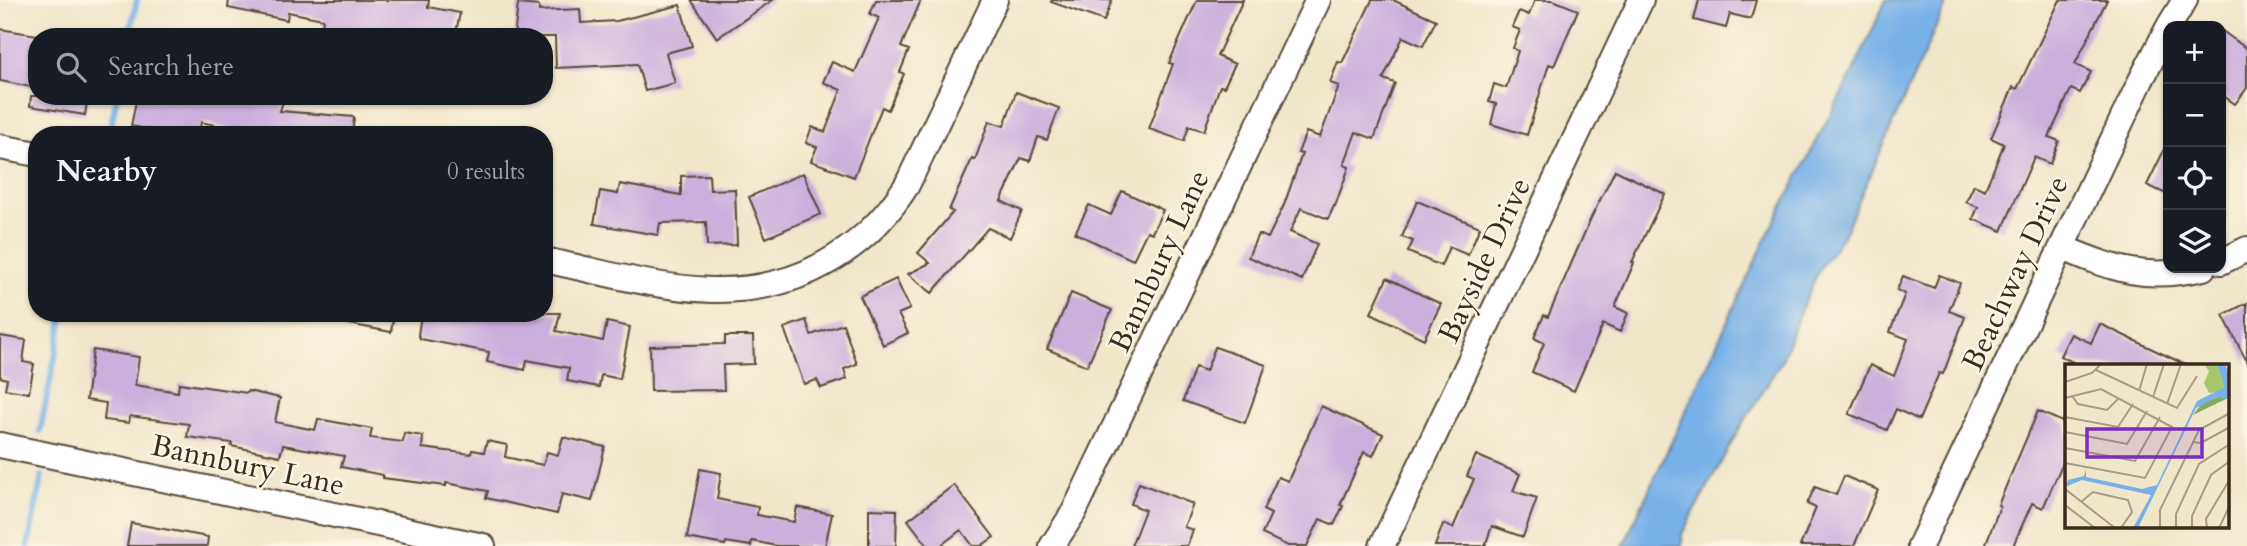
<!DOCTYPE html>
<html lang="en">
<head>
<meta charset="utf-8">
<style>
	body { margin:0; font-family:Cardo,serif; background:#20242c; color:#f1f3f6 }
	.controls { position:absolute; right:21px; top:21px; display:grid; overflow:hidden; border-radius:14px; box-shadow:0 2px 5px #0004 }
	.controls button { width:63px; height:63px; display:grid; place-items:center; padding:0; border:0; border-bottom:2px solid #363941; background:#171b24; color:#f1f3f6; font:35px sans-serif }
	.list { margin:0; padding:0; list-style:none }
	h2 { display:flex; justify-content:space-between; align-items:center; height:91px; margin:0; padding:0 28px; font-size:30px }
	h2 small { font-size:23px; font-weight:400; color:#9ea1a6 }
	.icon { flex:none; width:38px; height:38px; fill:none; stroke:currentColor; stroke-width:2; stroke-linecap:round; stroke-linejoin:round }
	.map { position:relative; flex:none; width:2247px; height:546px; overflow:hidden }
	.search { position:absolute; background:#171b24; box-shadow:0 2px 5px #0004; left:28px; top:28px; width:525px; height:77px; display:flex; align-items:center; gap:18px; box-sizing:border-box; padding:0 24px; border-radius:28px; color:#9ea1a6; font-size:26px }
	.panel { position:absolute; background:#171b24; box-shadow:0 2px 5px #0004; left:28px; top:126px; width:525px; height:196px; border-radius:28px }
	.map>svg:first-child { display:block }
	.water { fill:#77b1e8; stroke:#596e83; stroke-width:2 }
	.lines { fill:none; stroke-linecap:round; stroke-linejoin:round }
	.stream { stroke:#77b1e8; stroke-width:6 }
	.building { fill:#cbafdc }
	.minor-casing { stroke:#564638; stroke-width:28 }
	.minor { stroke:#fff; stroke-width:24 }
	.labels { text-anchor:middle; stroke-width:5; stroke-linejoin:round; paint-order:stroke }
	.street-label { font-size:30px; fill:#3b2a1e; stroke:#fcf5e5 }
	.inset-road { fill:none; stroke:#a89b85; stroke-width:2 }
	.view { fill:#7b2cbf; fill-opacity:0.15; stroke:#7b2cbf; stroke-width:3.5 }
	.inset-edge { fill:none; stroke:#3b2a1e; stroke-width:3.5 }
</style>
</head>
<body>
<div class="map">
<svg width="2247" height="546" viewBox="0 0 2247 546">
	<rect width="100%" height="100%" fill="#fcf5e5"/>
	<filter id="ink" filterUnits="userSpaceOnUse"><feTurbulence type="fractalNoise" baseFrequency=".0143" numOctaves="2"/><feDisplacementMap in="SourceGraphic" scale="14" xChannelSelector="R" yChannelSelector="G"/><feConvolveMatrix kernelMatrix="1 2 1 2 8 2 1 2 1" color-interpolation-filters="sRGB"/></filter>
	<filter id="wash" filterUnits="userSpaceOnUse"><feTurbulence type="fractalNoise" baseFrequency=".00686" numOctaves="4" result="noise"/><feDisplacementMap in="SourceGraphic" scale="28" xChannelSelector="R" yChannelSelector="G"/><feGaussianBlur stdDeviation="1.57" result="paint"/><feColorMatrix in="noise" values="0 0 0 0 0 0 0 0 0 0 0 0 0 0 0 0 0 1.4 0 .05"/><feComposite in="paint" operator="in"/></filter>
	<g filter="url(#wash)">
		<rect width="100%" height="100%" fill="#f0e6c9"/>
		<path class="water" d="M1886 0H1948L1843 236 1820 268 1799 314 1782 360 1737 433 1682 534V546H1623L1769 232 1854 70Z"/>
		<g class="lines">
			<path class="stream" d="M129 37 137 0
				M109 135 117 96
				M40 431 64 313
				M28 546 42 476"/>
		</g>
		<g id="blocks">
			<path class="building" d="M229 0H429L428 7 460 13 455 37H388L322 26 323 19 288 12 287 20 228 8Z
				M691 0H773L717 38Z
				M876 0H921L901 47 909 50 900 72 904 74 888 110 882 107 854 177 811 161 817 147 806 143 812 127 825 132 841 90 823 82 832 62 855 72 879 18 870 14Z
				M1052 0H1112L1104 21 1051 2Z
				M1197 0H1243L1217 56 1235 64 1224 87 1220 86 1204 131 1189 126 1184 141 1149 129 1173 64 1169 63Z
				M1372 0H1393L1436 20 1423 46 1403 37 1383 79 1395 83 1374 139 1356 132 1344 165 1349 167 1335 206H1334L1328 219 1301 208 1290 232 1317 244 1302 280 1248 257 1258 234 1268 238 1284 205 1302 154 1298 153 1306 132 1320 137 1339 86 1330 83 1338 62 1342 63Z
				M1535 0H1553L1578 10 1554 66 1549 64 1527 135 1491 124 1496 104 1489 102 1494 84 1506 88 1518 51 1513 48 1520 30 1512 27 1519 11 1529 15Z
				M1699 0H1756L1751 19 1730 14 1726 28 1694 20Z
				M2060 0H2107L2075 64 2091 72 2080 93 2071 89 2049 137 2059 141 2050 164 2034 157 2002 231 1973 219 1978 207 1966 202 1974 185 1985 190 2004 144 1991 138 2013 87 2017 89Z
				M518 4 539 6V11L580 9 581 23 617 21 680 5 692 46 666 53 675 83 645 91 637 64 556 68 555 37H514Z
				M0 29 37 35V88L0 81Z
				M2221 30 2247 49V88L2235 104 2221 94Z
				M1016 92 1059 108 1047 140 1038 137 1030 161 1021 158 1001 201 1022 211 1010 238 988 228 932 293 908 274 930 263 918 253 953 212 949 210 972 159 975 160 989 121 1004 126Z
				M31 96H88L85 115 30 106Z
				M137 96H261L283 101 280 111 354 117 352 135H251V133L201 122 199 135H178L131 126Z
				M2168 142V195L2147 185Z
				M1615 170 1665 194 1632 262 1634 263 1615 307 1628 313 1620 332 1603 324 1574 391 1532 372 1544 343 1534 338 1544 315 1548 317 1591 218Z
				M803 173 821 214 766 238 749 197Z
				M709 175 710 190 735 189 737 245 707 246 706 222 660 223 658 235 594 224 600 191 618 194 620 184 681 195V176Z
				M1122 191 1163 210 1152 233 1147 231 1133 260 1075 233 1089 205 1111 215Z
				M1417 201 1480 227 1468 255 1449 247 1441 266 1408 252 1413 241 1402 237Z
				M1939 275 1960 283 1949 311 1965 317 1943 374 1939 373 1919 420 1896 409 1887 430 1849 414 1870 365 1894 376 1908 339 1890 332 1905 294 1897 290 1903 276 1934 288Z
				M1387 278 1441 304 1424 339 1371 313Z
				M896 279 910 309 898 314 908 333 883 345 860 296Z
				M1071 293 1112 310 1087 366 1047 349Z
				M2247 303V362L2223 315Z
				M339 313H394L391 332 338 322Z
				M421 313H505L530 318 531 313H560L556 331 603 341 607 322 630 327 620 379 601 375 599 387 567 381 569 368 527 360 525 370 487 362 489 352 420 339V337L418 336Z
				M806 320 811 335 843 324 857 364 844 369 847 379 821 388 817 380 804 384 784 328Z
				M2100 324 2188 366H2081L2060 356 2071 334 2091 343Z
				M0 336 26 340 23 362 34 364 29 393 5 389 7 379 0 377Z
				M725 336H753L754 364 723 365 724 390 651 391 650 346 725 344Z
				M1215 347 1266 365 1245 423 1183 401 1195 367 1206 371Z
				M93 350 139 357 135 385 178 392 179 383 247 393 248 391 280 398 275 422 315 430 318 419 372 429 370 438 403 442 404 433 423 436 422 448 471 454 472 450 484 452 487 441 507 445 505 457 543 465 547 452 558 455 563 437 605 447 592 501 562 494 557 514 486 498 488 491 446 483V486L383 478V475L341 467 344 456 283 445 280 456 231 446 232 443 187 437 189 424 130 416 129 423 104 420 106 403 86 400Z
				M1321 406 1383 434 1373 456 1364 452 1340 505 1343 506 1334 525 1320 519 1307 546H1288L1262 534 1271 514 1263 510 1278 477 1288 481Z
				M2038 411 2067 424V453L2043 508 2032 503 2013 546H1985L2000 506 1998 505Z
				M1476 455 1520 474 1513 491 1537 498 1523 537 1492 526 1485 546H1435L1443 524 1453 528 1474 479 1467 476Z
				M700 469 721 473 717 499 758 507 757 515 794 522 797 507 832 514 825 546H777L752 541 751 546 726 542 725 545 687 538Z
				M1844 476 1878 490 1854 546H1800L1816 508 1807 504 1815 487 1836 495Z
				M1139 483 1193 504 1184 527 1193 530 1187 546H1131L1145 510 1131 504Z
				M954 485 994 537 981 546H973L961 530 940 546H928L908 520Z
				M869 509 897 510 896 546H869Z
				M131 523 208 537 207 546H127Z"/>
		</g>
	</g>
	<g filter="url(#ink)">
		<use href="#blocks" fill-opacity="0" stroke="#564638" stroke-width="2"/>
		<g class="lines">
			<defs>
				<path id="minor" d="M2169 26 2185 0
					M0 147 37 154
					M2063 248C2115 270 2146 281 2203 268
					M544 260C638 279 732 314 822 265 858 246 885 220 907 185L995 0
					M2221 262 2247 249
					M0 445 483 546
					M1052 546 1074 512 1318 0
					M1382 546 1641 0
					M1920 546 2141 80 2168 28"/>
			</defs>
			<use href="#minor" class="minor-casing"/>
			<use href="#minor" class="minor"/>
		</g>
	</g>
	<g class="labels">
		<g class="street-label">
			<text transform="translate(1484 260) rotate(-65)" y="10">Bayside Drive</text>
			<text transform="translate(1159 261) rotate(-65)" y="10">Bannbury Lane</text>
			<text transform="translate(2015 273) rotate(-65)" y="10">Beachway Drive</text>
			<text transform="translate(248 465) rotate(12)" y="10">Bannbury Lane</text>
		</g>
	</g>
	<g transform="translate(2065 364)">
		<rect width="164" height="164" fill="#f0e6c9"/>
		<path d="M139 0H152L162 17 158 27 144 29 139 19 144 7Z" fill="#a6c56d"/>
		<path d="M156 32 163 34 128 51 137 39Z" fill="#84aa60"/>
		<path d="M152 0H160L164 11V35L152 33 131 44 73 164H68L86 131 17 116 0 123 3 116 19 112 21 105V113L77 125 92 121 132 37 160 23Z" fill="#77b1e8"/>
		<path class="inset-road" d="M31 6 112 44 132 12M0 18 27 9 36 0M74 27 82 0M7 32 13 40 42 46 54 34M88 33 99 0M0 34 36 25 107 63 80 114 0 99M102 40 116 0M0 53 53 63 68 40M0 68 62 80 82 47M128 78 136 79 165 63M0 84 70 97 95 53M0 125 50 164M16 138 28 128 63 136 67 148 56 164M0 141 30 164M95 164V146L134 66 165 49M111 164V150L134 100 165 80M127 164V152L146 111 165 97M142 164 141 155 165 115M154 164 165 141"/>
		<path class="view" d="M22 65H137V93H22Z"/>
		<rect width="164" height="164" class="inset-edge"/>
	</g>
</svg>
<div class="controls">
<button>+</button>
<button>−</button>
<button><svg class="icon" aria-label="locate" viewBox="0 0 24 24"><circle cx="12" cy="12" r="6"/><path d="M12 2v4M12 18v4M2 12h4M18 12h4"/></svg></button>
<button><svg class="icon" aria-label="layers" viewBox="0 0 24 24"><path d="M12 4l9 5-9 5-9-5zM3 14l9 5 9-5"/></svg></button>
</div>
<div class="search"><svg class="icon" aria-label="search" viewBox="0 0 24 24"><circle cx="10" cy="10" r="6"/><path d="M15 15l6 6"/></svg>Search here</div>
<section class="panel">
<h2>Nearby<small>0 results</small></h2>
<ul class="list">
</ul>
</section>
</div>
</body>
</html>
